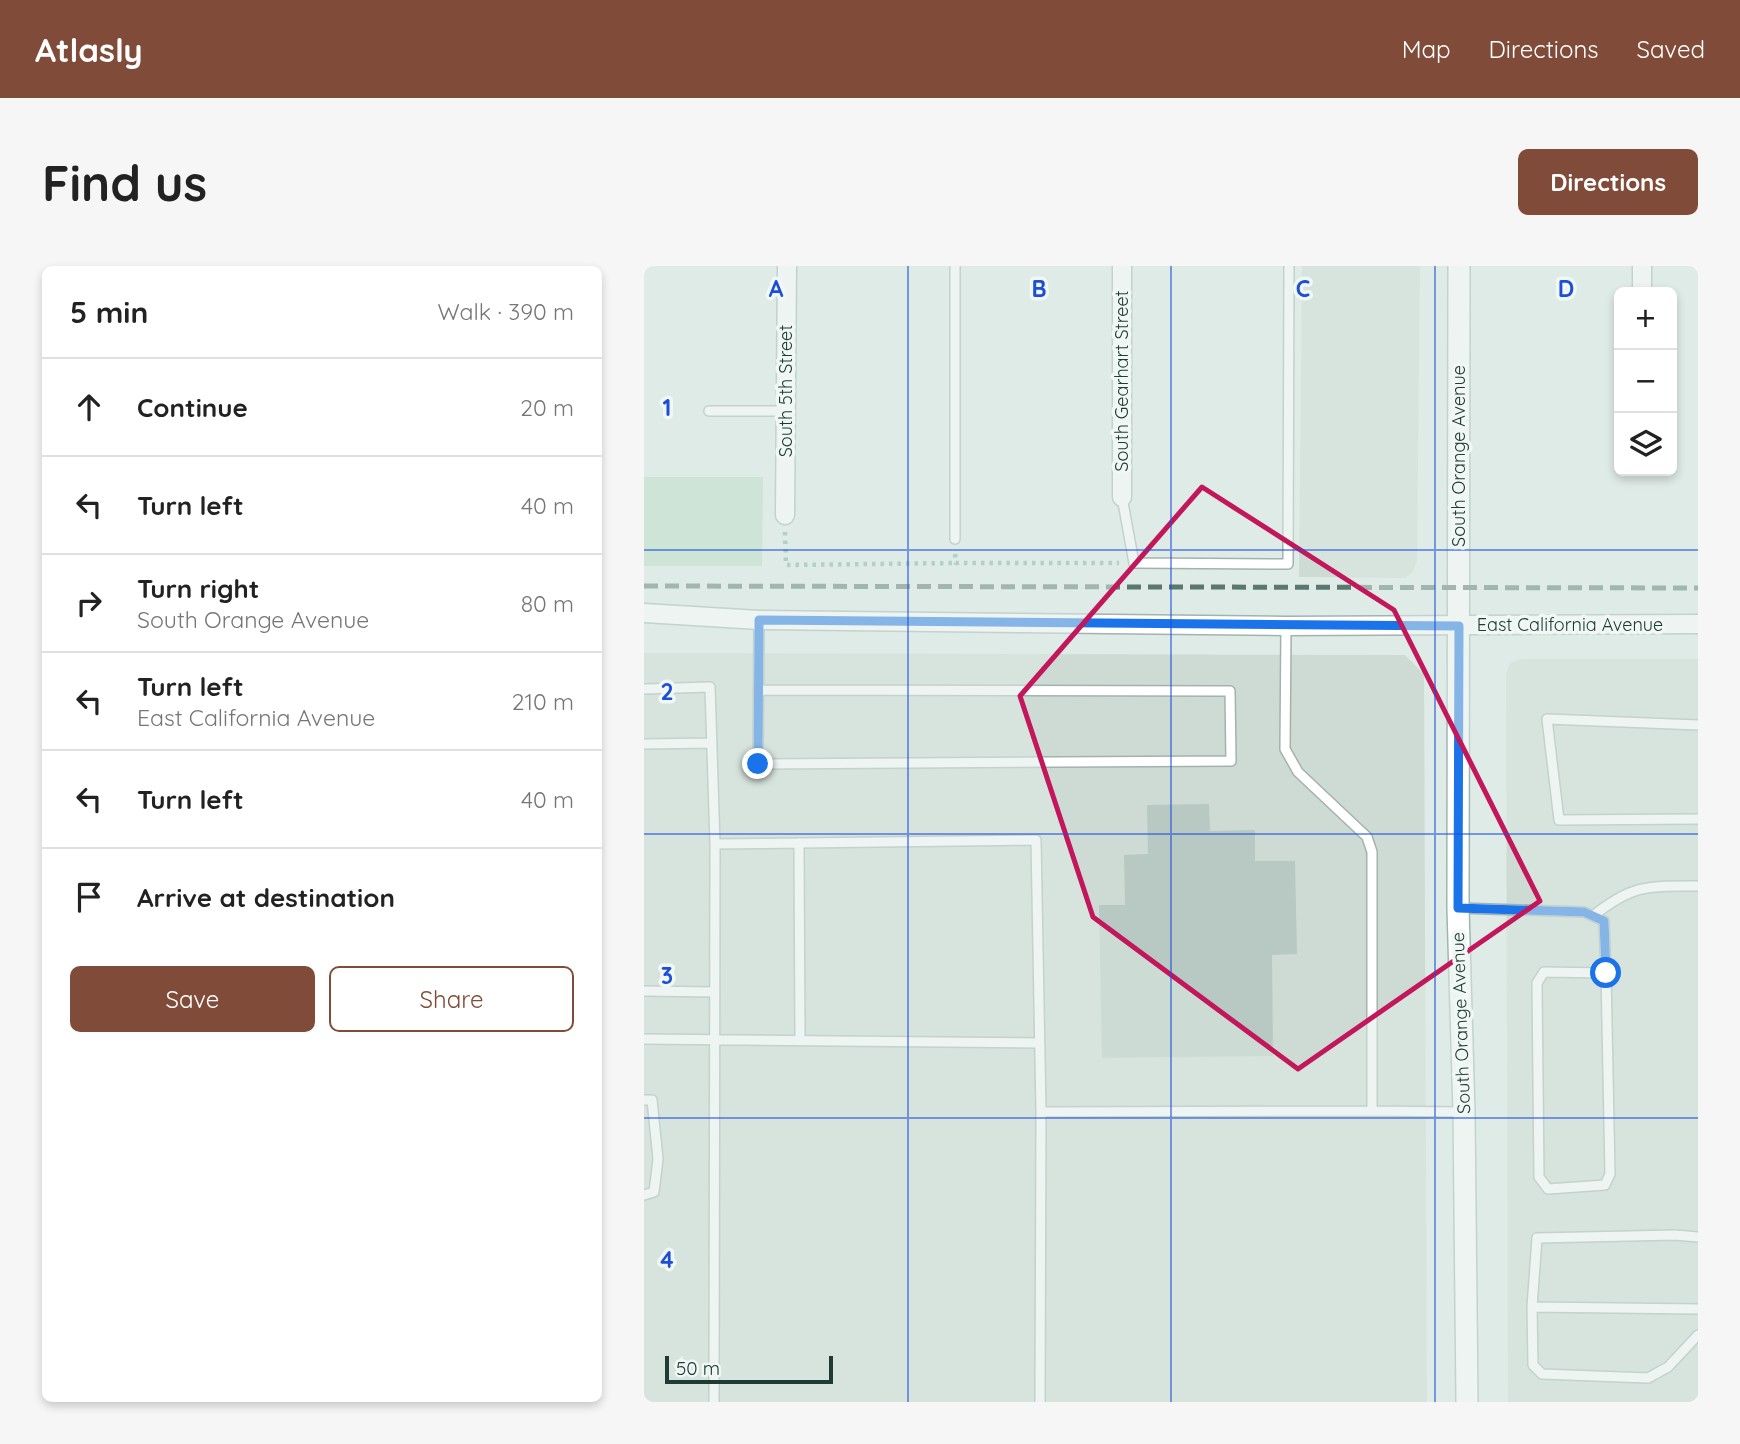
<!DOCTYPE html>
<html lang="en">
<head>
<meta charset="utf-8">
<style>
	body { margin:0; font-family:Quicksand,sans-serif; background:#f6f6f6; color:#222 }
	.controls { position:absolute; right:21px; top:21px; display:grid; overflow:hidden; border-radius:10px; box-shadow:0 4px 10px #0003 }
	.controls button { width:63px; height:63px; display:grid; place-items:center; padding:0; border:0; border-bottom:2px solid #e0e0e0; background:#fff; color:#222; font:35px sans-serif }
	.scale { position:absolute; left:21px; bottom:18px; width:168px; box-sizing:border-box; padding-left:7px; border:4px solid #203b34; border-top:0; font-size:19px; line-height:24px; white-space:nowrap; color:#203b34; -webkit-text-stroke:5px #f0f7f4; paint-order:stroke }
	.stop { position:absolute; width:21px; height:21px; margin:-16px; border:5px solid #1a73e8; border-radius:50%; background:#fff }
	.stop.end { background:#1a73e8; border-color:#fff; box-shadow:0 2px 7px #0008 }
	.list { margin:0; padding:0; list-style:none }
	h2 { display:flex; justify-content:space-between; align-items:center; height:91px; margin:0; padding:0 28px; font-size:30px }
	h2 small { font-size:23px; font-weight:400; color:#767676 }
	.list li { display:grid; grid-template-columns:46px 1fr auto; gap:21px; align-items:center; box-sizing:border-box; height:98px; padding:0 28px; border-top:2px solid #e0e0e0 }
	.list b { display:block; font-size:26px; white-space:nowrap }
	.list p { margin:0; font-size:23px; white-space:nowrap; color:#767676 }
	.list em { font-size:23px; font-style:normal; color:#767676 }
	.actions { display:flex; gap:14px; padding:21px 28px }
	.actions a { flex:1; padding:16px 0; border:2px solid #804c39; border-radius:10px; text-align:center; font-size:24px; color:#804c39 }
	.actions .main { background:#804c39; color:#fff }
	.icon { flex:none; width:38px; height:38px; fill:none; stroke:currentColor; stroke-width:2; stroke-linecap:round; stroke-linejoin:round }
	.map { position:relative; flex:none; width:1054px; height:1136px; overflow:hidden; border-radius:10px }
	header { display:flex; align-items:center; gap:42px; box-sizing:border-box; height:98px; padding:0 35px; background:#804c39; color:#fff }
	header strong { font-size:33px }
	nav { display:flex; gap:38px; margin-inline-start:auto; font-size:24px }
	.intro { display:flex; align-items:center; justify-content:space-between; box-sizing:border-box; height:168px; padding:0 42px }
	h1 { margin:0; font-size:49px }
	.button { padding:18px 32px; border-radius:10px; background:#804c39; color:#fff; font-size:24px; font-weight:700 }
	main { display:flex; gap:42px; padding:0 42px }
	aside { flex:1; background:#fff; border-radius:10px; box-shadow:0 4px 10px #0003 }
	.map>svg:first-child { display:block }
	.built { fill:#cedbd5 }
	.green { fill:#b8dcc3 }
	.building { fill:#b8c8c2 }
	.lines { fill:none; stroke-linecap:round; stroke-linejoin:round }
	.lane-casing { stroke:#a2b3ad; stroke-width:12 }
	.street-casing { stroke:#a2b3ad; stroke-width:21 }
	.secondary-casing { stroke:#9eb7ae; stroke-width:24 }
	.path { stroke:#7fafa1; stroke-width:4.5; stroke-dasharray:3.5 5; stroke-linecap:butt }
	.lane { stroke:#fff; stroke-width:9 }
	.street { stroke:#fff; stroke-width:18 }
	.secondary { stroke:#fff; stroke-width:21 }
	.rail { stroke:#5a7770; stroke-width:5; stroke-dasharray:14 7; stroke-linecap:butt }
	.route { stroke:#1a73e8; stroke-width:9 }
	.marked { fill:none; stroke:#c2185b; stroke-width:5; stroke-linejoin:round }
	.grid { fill:none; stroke:#1d4ed8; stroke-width:2; stroke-opacity:0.55 }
	.labels { text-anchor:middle; stroke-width:7; stroke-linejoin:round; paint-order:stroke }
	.street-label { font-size:18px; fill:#203b34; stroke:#f0f7f4 }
	.grid-label { font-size:23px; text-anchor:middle; font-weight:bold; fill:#1d4ed8; stroke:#f0f7f4; stroke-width:7; stroke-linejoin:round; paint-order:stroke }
</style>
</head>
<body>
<header>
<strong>Atlasly</strong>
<nav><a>Map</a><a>Directions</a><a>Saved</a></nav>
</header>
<div class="intro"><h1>Find us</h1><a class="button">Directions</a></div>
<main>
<aside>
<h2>5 min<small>Walk · 390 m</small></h2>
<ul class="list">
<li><svg class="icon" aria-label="ahead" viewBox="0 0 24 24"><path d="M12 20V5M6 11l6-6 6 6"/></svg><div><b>Continue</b></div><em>20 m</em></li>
<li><svg class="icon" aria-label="left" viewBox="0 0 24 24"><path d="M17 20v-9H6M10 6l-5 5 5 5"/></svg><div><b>Turn left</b></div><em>40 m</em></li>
<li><svg class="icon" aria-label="right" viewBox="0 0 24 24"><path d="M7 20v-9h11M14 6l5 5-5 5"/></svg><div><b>Turn right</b><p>South Orange Avenue</p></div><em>80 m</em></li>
<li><svg class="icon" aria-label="left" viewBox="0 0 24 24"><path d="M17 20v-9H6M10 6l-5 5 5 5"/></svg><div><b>Turn left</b><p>East California Avenue</p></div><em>210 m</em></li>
<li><svg class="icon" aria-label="left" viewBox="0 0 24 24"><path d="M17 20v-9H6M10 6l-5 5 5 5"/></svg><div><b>Turn left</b></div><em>40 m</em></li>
<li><svg class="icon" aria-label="arrive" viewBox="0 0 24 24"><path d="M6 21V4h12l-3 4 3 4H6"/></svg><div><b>Arrive at destination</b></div></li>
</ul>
<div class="actions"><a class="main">Save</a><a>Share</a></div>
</aside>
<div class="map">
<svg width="1054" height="1136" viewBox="0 0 1054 1136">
	<rect width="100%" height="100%" fill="#dfebe6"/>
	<path class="built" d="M658 0H776L773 294 769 305 761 312 655 311Z
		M0 387 761 389 780 408 783 1136H0Z
		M877 393H1054V1136H864L862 409 866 397Z"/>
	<path class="green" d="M0 211H119L118 300H0Z"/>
	<path class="building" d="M565 538 566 565 611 564V595H651L653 688 628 689 629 790 458 792 455 639H481L480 589 504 588 503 539Z"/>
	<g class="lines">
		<defs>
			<path id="lane" d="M65 145H142
				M478 231 490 297 644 298 645 0
				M311 273V0
				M115 354 114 498 587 495 586 425 115 424
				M642 360 641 483 654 506 723 571 728 586V845L819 846
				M0 423 66 421 71 578
				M1054 459 903 453 915 554 1054 553
				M0 478 68 477
				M155 577 156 775
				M815 642 940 646 960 655 962 707 966 908 961 919 904 923 895 911 893 717 900 706 962 707
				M949 650C989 618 1004 620 1054 620
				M0 725 71 726
				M0 773 395 777
				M0 834H8L14 893 10 926 0 929
				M1054 971 1031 969 893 972 888 1041 889 1099 898 1108 1004 1112 1024 1101 1054 1069
				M888 1041 1054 1043
				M70 1136 71 578 392 574 397 846
				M396 1136 397 846 728 845"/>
			<path id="street" d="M998 0V26
				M478 231V0
				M141 249 143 0
				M0 347 115 354 642 360 1054 358"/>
			<path id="secondary" d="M815 0 814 642 820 846 823 1136"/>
		</defs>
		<use href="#lane" class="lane-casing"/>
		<use href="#street" class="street-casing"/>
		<use href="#secondary" class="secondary-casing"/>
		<path class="path" d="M141 266 142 299 312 297
			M311 288 312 297H475"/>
		<use href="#lane" class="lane"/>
		<use href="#street" class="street"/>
		<use href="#secondary" class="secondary"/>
		<path class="rail" d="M0 320 1054 322"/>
	</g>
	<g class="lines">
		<path class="route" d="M114 498 115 354 815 360 814 642 940 646 960 655 962 707"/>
	</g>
	<path d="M0 0H1054V1136H0ZM558 221 750 344 896 635 654 803 449 651 376 430Z" fill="#dfebe6" fill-opacity=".55" fill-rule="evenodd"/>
	<path class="marked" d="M558 221 750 344 896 635 654 803 449 651 376 430Z"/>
	<path class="grid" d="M264 0V1136M527 0V1136M791 0V1136M0 284H1054M0 568H1054M0 852H1054"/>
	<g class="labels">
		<g class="street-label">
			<text transform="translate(478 115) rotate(-90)" y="6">South Gearhart Street</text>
			<text transform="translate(142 125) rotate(-90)" y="6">South 5th Street</text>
			<text transform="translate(815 190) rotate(-90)" y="6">South Orange Avenue</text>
			<text x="926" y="365">East California Avenue</text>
			<text transform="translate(817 757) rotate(-92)" y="6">South Orange Avenue</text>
		</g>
	</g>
	<g class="grid-label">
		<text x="132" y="31">A</text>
		<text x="395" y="31">B</text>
		<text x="659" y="31">C</text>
		<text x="922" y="31">D</text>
		<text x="23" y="150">1</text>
		<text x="23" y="434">2</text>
		<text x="23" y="718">3</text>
		<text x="23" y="1002">4</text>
	</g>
</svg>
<div class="controls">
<button>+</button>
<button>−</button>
<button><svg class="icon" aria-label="layers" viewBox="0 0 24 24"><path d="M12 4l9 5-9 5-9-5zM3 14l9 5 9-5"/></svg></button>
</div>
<div class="scale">50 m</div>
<div class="stop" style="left:962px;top:707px"></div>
<div class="stop end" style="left:114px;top:498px"></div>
</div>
</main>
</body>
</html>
